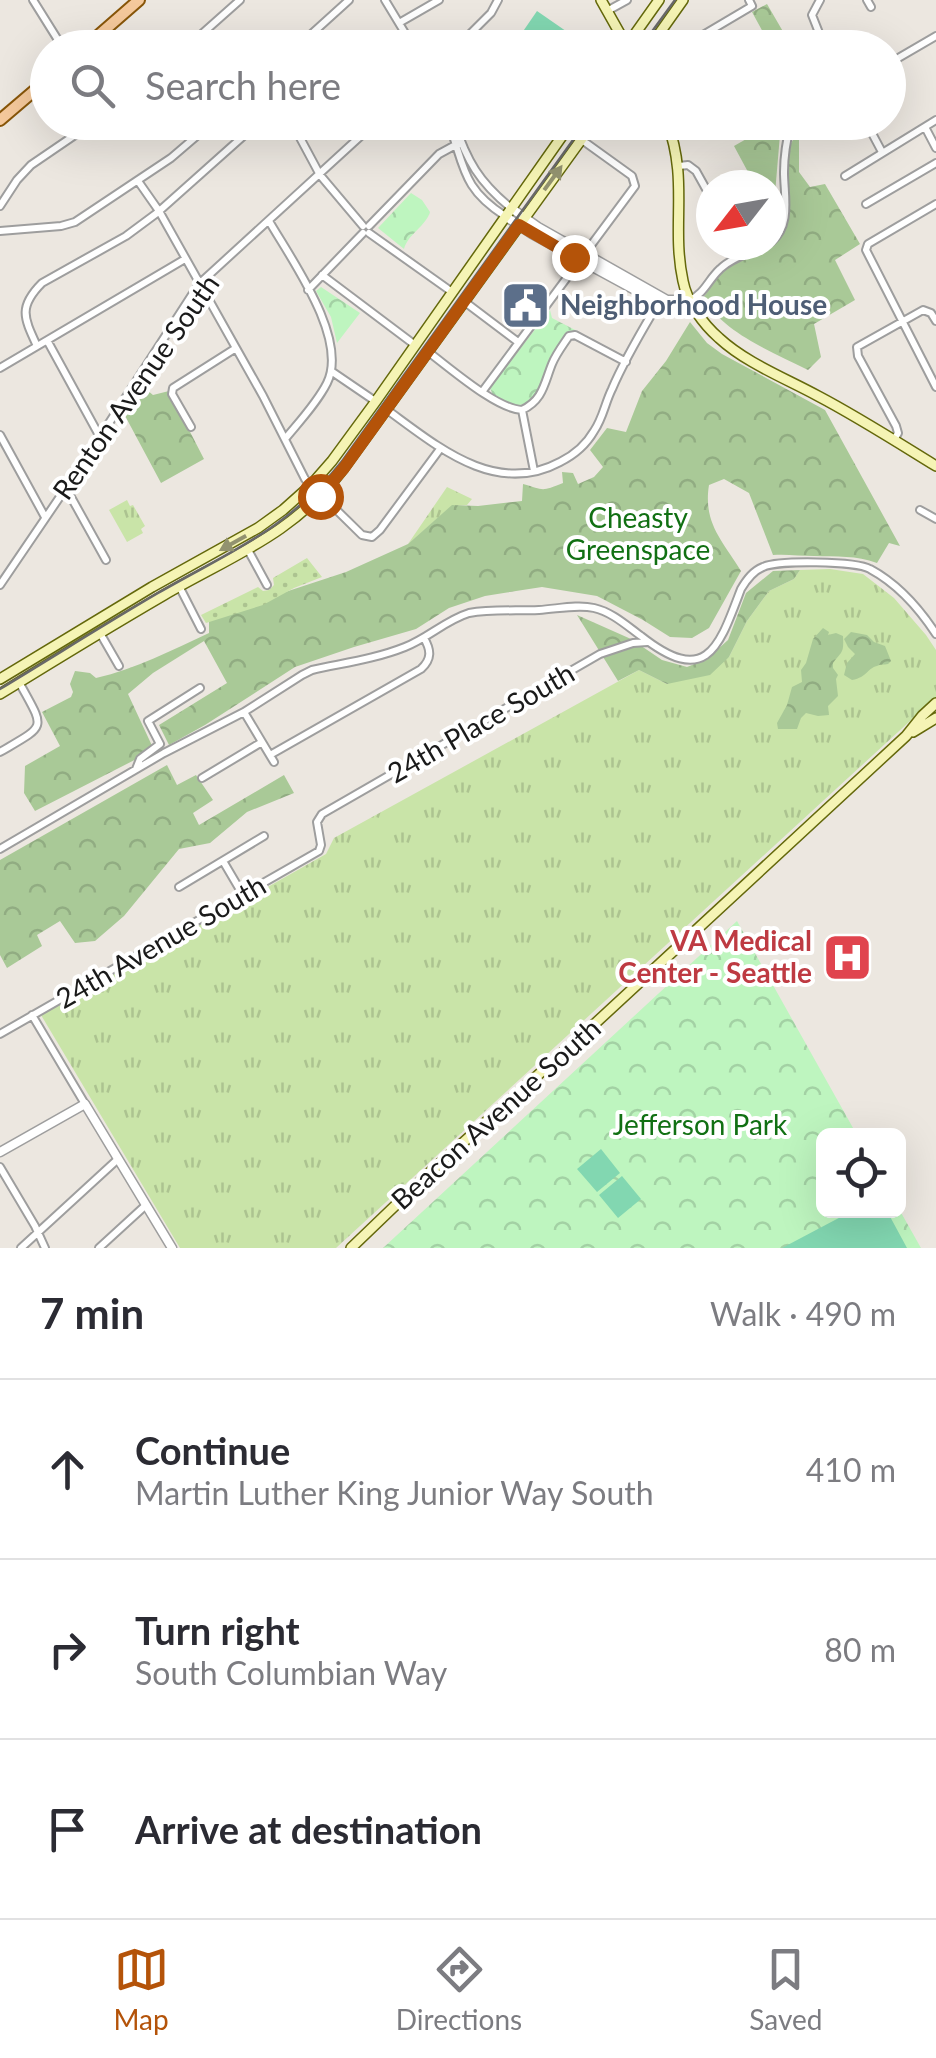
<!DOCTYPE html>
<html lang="en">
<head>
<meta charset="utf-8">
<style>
	body { margin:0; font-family:Lato,sans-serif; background:#f7f7f7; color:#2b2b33 }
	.controls { position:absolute; right:30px; bottom:30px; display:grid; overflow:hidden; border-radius:15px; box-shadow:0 10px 40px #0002 }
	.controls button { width:90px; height:90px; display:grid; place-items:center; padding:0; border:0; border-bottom:2px solid #e1e1e2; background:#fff; color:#2b2b33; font:50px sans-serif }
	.compass { position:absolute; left:696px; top:170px; width:90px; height:90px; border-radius:50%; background:#fff; box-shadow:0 10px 40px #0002; rotate:239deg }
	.stop { position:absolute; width:30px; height:30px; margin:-22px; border:8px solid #b45309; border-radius:50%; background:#fff }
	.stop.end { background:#b45309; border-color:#fff; box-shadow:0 2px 10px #0008 }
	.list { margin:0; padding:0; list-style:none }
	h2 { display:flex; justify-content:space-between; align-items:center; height:130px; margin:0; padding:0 40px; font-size:42px }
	h2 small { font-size:32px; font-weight:400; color:#7c7c81 }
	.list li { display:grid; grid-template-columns:65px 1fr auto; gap:30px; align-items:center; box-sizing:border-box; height:180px; padding:0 40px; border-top:2px solid #e1e1e2 }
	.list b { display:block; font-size:38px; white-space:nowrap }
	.list p { margin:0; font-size:32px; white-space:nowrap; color:#7c7c81 }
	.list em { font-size:32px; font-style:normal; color:#7c7c81 }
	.icon { flex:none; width:55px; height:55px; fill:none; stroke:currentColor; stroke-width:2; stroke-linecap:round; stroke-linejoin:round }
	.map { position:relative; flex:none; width:936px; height:1248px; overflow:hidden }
	.search { position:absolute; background:#fff; box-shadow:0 10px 40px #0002; left:30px; right:30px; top:30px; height:110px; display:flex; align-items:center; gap:25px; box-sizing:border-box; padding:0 35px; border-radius:55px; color:#7c7c81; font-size:38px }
	.sheet { height:670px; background:#fff }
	nav { display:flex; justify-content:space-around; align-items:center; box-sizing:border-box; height:140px; border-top:2px solid #e1e1e2; background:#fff; font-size:28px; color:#7c7c81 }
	nav a { display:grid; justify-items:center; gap:5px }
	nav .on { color:#b45309 }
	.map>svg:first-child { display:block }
	.grass { fill:url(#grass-tufts) }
	.forest { fill:url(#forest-crowns) }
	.park { fill:url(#park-crowns) }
	.garden { fill:url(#garden-dots) }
	.pitch { fill:#82d7b1 }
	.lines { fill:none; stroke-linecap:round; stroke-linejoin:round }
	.minor-casing { stroke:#9e9e9e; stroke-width:10 }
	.tertiary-casing { stroke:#9e9e9e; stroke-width:11 }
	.secondary-casing { stroke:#64680b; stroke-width:12 }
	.primary-casing { stroke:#885609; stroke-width:14 }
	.minor { stroke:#fff; stroke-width:6 }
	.tertiary { stroke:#fff; stroke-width:8 }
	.secondary { stroke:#f5f4b5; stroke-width:9 }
	.primary { stroke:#f5c99c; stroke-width:10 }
	.tram { stroke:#686868; stroke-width:2.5 }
	.oneway { fill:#92926f }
	.route { stroke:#b45309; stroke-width:12 }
	.labels { text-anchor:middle; stroke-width:8; stroke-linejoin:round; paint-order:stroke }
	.service-label { font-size:28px; font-weight:bold; fill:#4e5e75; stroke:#fff; text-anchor:start }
	.street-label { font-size:28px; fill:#1a1a1a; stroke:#fff }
	.park-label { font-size:28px; fill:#117013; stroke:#fff }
	.health-label { font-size:28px; font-weight:bold; fill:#be3a42; stroke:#fff; text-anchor:end }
</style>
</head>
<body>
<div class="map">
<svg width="936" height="1248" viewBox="0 0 936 1248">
	<defs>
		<pattern id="grass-tufts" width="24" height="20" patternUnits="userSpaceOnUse" patternTransform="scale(2.5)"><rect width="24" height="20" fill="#c9e4a8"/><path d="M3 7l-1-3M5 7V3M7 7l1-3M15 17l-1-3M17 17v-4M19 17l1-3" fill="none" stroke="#acc390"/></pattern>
		<pattern id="forest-crowns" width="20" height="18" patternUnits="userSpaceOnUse" patternTransform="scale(2.5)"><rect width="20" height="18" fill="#a9c997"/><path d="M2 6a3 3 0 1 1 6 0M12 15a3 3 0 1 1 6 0" fill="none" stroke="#91ac82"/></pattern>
		<pattern id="park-crowns" width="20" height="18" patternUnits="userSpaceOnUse" patternTransform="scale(2.5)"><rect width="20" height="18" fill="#bef5bf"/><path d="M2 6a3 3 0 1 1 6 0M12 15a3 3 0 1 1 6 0" fill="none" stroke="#a3d1a4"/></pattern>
		<pattern id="garden-dots" width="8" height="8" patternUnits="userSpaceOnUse" patternTransform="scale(2.5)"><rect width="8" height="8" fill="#c9e4a8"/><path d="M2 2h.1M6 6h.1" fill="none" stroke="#acc390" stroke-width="1.8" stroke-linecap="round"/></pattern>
	</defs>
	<rect width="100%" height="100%" fill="#ece7e0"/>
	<path class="grass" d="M447 487 472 499 467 505 452 506 408 544Z
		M127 500 130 506 133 505 145 526 141 529 143 533 127 542 109 510Z
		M830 569 863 574 894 598 926 635 936 650V697L934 699 336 1248H180L41 1015 326 854 334 838 639 670 667 684 729 657 747 621 769 591 794 579 800 570Z"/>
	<path class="forest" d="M767 4 792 47H763L769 43 752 12Z
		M740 123H781L773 217 771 185H755L734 146 748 138Z
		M799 133V172L810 187 825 184 860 244 835 260 855 300 814 324 821 357 808 370C771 351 725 334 703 298 709 290 714 280 721 273 738 255 775 256 784 230 795 201 774 155 799 133Z
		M690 322 707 343 722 354 825 410 900 546 889 543 877 563C856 555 837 557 814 556 800 556 787 554 773 555L749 493 724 479 709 485C703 523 722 540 741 571L709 628 692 638 670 637 643 620 597 596 542 587 485 596 449 608 416 629 354 647 295 667 205 725 169 745 159 725 227 683 204 641 153 673 128 694 154 750 35 811 24 793 25 766 60 746 42 712 71 697 73 692 70 684 75 671 90 673 96 678C136 669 172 650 209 633V617L346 572 408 544 452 505 478 506 522 501 523 484C544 490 541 492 563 483L562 472 573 473 578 484 594 477 603 467 590 450 607 428 626 432 642 391 666 361Z
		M147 390 153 395 169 391 204 459 161 483 123 412 133 396 139 400Z
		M800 570 794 579 769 591 747 621 729 657 710 675 667 684 639 670 618 681 577 615 631 639 662 660 687 667 707 659 728 640 746 593 773 571Z
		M823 628 829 632 828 635 836 633 843 636C844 654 842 651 833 663V668L838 675 836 679 838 696 828 706 829 715 818 716 806 713 801 718 797 729H778L777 723 787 705 792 687 802 682 801 670 806 663 813 639Z
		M851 632 867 635 874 642 885 646 891 661 888 664C884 665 880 664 877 666 866 669 868 677 852 680L844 675 847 663 855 654 848 647 844 639Z
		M167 765 177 785 196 775 213 800 193 813 199 825 284 775 294 793 247 812 210 843 179 849 124 916 95 941 75 943 60 921 37 935 42 946 7 968 0 955V860Z"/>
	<path class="park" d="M411 193 422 200 430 212C426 226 408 234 404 249L378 228Z
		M321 287 360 313 337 343 331 317 316 291Z
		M550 310 552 318 577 331 566 334C560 343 554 352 549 362 538 384 544 404 511 406L493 395 490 388Z
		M737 921 857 1135 824 1136V1210H898L899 1209 921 1248H383Z"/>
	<path class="garden" d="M307 558 322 577 294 588 263 605 206 623 201 615 258 587 263 591 269 590 274 585 273 578Z"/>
	<path class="pitch" d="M537 11 576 38 569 47H509L515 43Z
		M601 1149 620 1173 597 1192 577 1169Z
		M622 1176 641 1199 618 1218 599 1195Z
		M852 1211H887L907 1248H782Z"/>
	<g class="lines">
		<defs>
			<path id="minor" d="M33 0 63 48
				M385 0 414 48
				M820 0 812 15 825 48
				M867 0 871 7
				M607 11 627 0
				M399 23 439 0
				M104 30 119 48
				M186 48 240 0
				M296 48 349 0
				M395 48 407 37
				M456 48 491 13 498 0
				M681 48 752 6 749 0
				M888 64 936 36
				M275 122 282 129 298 134 320 175 363 226
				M448 122C465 166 461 188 505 216
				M454 122C467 161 479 182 511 208
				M866 122 882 152
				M925 127 936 148
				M298 134 311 122
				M790 135 803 122
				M679 166 688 165 696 171 711 198
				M845 176 936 120
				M138 181 159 211 263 396 305 479 362 535 372 537 380 530 440 449
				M866 204 936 163
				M936 204 868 244 866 250 936 387
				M0 206 17 180 31 165 94 122
				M269 221C291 259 349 339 327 383 317 403 299 422 285 439
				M369 226 439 154 461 142
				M0 231 61 226 75 222 171 158 213 122
				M369 233 452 292
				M771 242C792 225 784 196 784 172 784 155 787 138 791 122
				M322 275 415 345
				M308 290 363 233
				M690 300C705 293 708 280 720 269 732 257 751 253 766 245
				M465 302 518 342
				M48 342 100 437
				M37 346C24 318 18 307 42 283L126 236 157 213 259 122
				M427 351C449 367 496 409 522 410L534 471
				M0 368 185 259
				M331 371 375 401
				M482 392 635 186 632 176 582 140
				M386 409C437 446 495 497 560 462 574 455 586 445 594 431 603 418 605 403 612 389 625 358 643 329 660 300
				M522 410C543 400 544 384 552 364 556 354 563 345 569 336L575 335 626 362
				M191 427 172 394 173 388 236 348
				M0 435 45 517
				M894 440 898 433 896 426 858 356 857 347 923 310 931 313 936 321
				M66 488 106 560
				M920 510 936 519
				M248 550 267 585
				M0 585 89 454 199 284 376 122
				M179 586 201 629
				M100 633 119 666
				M244 712 274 762
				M0 752C48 724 45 730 19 682
				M270 755 421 669C432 659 431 650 424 638
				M136 769 140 759 160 744 148 721 200 688
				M202 778 262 742
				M0 849 164 753 244 712 302 675 312 670C343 663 375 659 405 647 428 638 446 620 469 613 492 609 516 611 539 610 557 609 577 604 594 608 612 612 627 626 641 636 707 688 719 647 741 589 747 579 753 571 763 567 777 560 856 561 870 569 898 584 919 608 936 634
				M223 861 243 895
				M179 887 264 836
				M32 1015 85 1104
				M0 1034 319 851 321 845 317 822 322 814 600 654 633 643 647 642
				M0 1167 35 1226 45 1248
				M21 1248 118 1159
				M99 1248 146 1205"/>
			<path id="tertiary" d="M511 208 538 227 667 300H690
				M505 216 532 234 668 308 678 309 690 300
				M0 1152 85 1104 172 1248"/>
			<path id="secondary" d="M601 0 628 48
				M625 48 659 0
				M649 48 683 0
				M667 122C689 180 671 226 683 281 687 302 703 324 719 338 746 363 785 378 818 396 858 417 897 442 936 466
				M0 679 152 587 258 528 283 510 311 485 332 461 376 401 572 122
				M0 694C55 660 109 627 164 595 235 554 292 535 344 468L594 122
				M913 732 936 718
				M351 1248 427 1175 588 1030 906 736 922 716 936 703"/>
			<path id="primary" d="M84 48 139 0
				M0 120 48 79"/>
		</defs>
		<use href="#minor" class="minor-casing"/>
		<use href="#tertiary" class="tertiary-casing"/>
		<use href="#secondary" class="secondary-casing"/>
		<use href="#primary" class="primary-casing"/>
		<use href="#minor" class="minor"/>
		<use href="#tertiary" class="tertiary"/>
		<use href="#secondary" class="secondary"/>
		<use href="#primary" class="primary"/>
		<path class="tram" d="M640 48 675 0
			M0 689C53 657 105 624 158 593 231 551 289 529 343 460L586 122"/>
	</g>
	<defs><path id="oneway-solid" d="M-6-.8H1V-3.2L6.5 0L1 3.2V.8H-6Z" transform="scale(2.5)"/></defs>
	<g class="oneway">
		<use href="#oneway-solid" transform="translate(553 178) rotate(-54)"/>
		<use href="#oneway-solid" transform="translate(233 543) rotate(151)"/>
	</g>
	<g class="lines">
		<path class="route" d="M320 496 344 468 519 225 574 257"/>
	</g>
	<defs>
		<symbol id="civic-square" viewBox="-11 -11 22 22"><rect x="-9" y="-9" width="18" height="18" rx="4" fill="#5c6f8a" stroke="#fff"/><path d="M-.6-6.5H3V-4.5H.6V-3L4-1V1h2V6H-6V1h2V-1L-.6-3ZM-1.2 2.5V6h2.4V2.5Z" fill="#fff"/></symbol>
		<symbol id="hospital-square" viewBox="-11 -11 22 22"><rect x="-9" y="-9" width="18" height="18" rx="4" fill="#e0444e" stroke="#fff"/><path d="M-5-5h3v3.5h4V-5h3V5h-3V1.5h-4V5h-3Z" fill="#fff"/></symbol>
	</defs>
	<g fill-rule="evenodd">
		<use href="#civic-square" x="498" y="278" width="55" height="55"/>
		<use href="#hospital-square" x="820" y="930" width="55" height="55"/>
	</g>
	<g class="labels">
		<g class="service-label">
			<text x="560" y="315">Neighborhood House</text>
		</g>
		<g class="street-label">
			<text transform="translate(136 387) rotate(-55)" y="10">Renton Avenue South</text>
			<text transform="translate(481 723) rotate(-30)" y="10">24th Place South</text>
			<text transform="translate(161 942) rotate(-30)" y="10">24th Avenue South</text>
			<text transform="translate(496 1114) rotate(-42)" y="10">Beacon Avenue South</text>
		</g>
		<g class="park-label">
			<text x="638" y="528">Cheasty<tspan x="638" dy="32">Greenspace</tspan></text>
			<text x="700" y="1135">Jefferson Park</text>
		</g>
		<g class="health-label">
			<text x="812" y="951">VA Medical<tspan x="812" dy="32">Center - Seattle</tspan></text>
		</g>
	</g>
</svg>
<div class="controls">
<button><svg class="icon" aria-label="locate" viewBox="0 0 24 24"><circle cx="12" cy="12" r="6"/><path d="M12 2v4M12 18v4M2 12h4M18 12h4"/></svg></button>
</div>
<svg class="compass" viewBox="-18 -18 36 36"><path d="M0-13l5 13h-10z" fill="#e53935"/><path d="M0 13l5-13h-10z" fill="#7c7c81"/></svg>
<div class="stop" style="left:320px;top:496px"></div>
<div class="stop end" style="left:574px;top:257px"></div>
<div class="search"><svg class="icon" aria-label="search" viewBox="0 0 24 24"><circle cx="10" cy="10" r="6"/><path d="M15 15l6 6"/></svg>Search here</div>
</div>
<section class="sheet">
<h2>7 min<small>Walk · 490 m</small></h2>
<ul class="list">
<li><svg class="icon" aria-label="ahead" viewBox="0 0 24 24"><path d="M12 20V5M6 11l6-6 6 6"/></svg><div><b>Continue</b><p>Martin Luther King Junior Way South</p></div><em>410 m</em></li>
<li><svg class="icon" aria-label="right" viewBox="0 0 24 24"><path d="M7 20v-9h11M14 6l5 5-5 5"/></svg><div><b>Turn right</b><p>South Columbian Way</p></div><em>80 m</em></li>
<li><svg class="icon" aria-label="arrive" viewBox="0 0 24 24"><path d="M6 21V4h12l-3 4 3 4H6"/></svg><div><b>Arrive at destination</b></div></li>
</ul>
</section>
<nav>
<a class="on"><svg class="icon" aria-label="map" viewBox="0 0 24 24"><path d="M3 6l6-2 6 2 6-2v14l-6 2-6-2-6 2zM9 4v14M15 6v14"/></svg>Map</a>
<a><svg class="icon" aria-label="directions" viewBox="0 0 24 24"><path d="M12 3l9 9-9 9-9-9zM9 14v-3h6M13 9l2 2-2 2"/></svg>Directions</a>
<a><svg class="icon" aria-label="saved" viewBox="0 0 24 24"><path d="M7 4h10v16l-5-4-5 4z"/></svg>Saved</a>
</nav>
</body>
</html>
